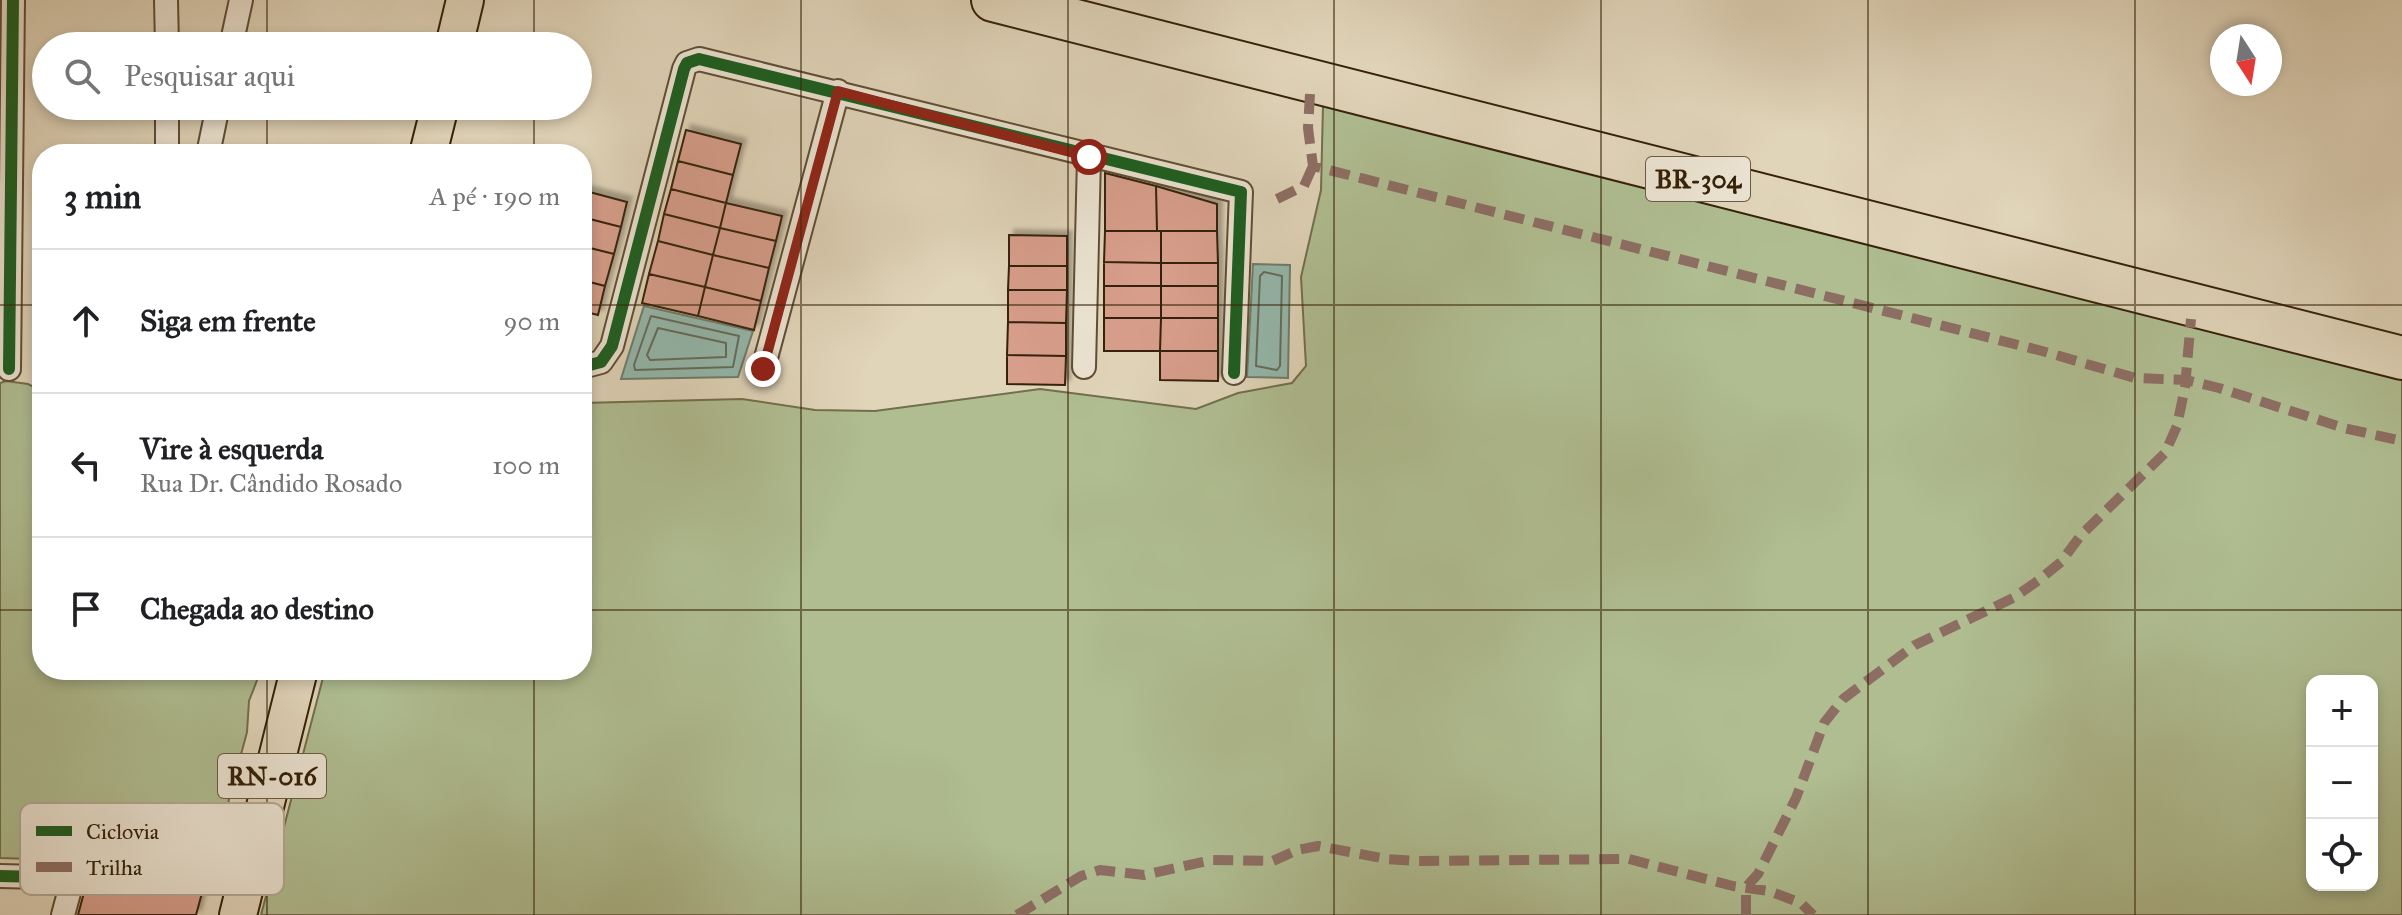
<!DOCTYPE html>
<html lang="pt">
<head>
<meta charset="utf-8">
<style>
	body { margin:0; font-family:"IM FELL Great Primer",serif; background:#f2f2f2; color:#202124 }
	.controls { position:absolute; right:24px; bottom:24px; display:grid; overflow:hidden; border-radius:16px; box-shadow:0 4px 12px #0003 }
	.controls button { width:72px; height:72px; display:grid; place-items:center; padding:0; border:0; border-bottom:2px solid #e0e0e0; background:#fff; color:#202124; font:40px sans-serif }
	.compass { position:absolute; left:2210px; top:24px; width:72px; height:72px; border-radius:50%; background:#fff; box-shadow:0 4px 12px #0003; rotate:168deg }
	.stop { position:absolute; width:24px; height:24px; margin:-18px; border:6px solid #8f2418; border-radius:50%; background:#fff }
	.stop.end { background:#8f2418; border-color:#fff; box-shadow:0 2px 8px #0008 }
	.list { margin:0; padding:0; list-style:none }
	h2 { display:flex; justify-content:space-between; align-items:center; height:104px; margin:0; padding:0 32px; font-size:34px }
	h2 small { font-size:26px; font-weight:400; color:#757577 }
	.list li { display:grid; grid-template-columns:52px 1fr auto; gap:24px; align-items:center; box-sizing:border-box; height:144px; padding:0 32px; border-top:2px solid #e0e0e0 }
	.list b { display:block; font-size:30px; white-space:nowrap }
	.list p { margin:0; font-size:26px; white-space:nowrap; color:#757577 }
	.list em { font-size:26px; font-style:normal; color:#757577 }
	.icon { flex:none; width:44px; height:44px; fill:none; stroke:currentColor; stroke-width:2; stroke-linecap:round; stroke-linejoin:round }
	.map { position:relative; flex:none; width:2402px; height:915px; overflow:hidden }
	.search { position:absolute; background:#fff; box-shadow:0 4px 12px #0003; left:32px; top:32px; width:560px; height:88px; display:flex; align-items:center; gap:20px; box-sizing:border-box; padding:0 28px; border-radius:44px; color:#757577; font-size:30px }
	.panel { position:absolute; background:#fff; box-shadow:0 4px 12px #0003; left:32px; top:144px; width:560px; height:536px; border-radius:32px }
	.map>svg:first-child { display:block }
	.green { fill:#afbd91; stroke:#726f4c; stroke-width:2; fill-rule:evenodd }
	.water { fill:#94b8ad; stroke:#6e7c6b; stroke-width:2 }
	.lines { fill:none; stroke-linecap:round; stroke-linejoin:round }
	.shore { stroke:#646c5a; stroke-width:2 }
	.building { fill:#d79e8b; stroke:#342108; stroke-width:2; filter:url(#shadow) }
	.street-casing { stroke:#5f4e34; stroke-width:26 }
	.primary-casing { stroke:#342108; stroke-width:40 }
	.highway-casing { stroke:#342108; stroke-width:46 }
	.street { stroke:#ebe3d2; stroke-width:22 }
	.primary { stroke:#e0d4b9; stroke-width:36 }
	.highway { stroke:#e0d4b9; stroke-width:42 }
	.quiet { stroke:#8d6e63; stroke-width:10; stroke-dasharray:20 10; stroke-linecap:butt }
	.cycleway-casing { stroke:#ebe3d2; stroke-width:17 }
	.cycleway { stroke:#1b5e20; stroke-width:12 }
	.route { stroke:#8f2418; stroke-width:10 }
	.grid { fill:none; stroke:#342108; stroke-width:2; stroke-opacity:0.55 }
	.labels { text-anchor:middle; stroke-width:7; stroke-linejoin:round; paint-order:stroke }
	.shield { fill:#ebe3d2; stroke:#6b5b45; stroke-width:2 }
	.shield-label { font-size:26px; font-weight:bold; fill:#342108 }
	.key { fill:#ebe3d2; stroke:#b4a995; stroke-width:2 }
	.key-label { font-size:22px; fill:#342108 }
</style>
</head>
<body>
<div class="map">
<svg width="2402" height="915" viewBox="0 0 2402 915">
	<defs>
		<filter id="shadow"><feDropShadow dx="5" dy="-5" stdDeviation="2" flood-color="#0004"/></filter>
	</defs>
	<rect width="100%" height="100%" fill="#e0d4b9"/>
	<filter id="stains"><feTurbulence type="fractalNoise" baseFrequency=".0025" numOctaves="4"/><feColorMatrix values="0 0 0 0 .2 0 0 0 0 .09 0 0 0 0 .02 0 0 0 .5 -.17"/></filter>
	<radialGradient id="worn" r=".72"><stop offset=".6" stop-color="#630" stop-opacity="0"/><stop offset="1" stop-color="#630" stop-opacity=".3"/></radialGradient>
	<path class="green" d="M1323 105 2402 377V915H261L325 670H582V403L742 399 815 410 875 411 1040 389 1196 409 1238 393 1292 383 1306 366 1301 277 1321 190ZM2312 681H2372V885H2312Z
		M6 381 28 384 42 391V670H261L249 701 247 732 214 856 131 862 0 858V383Z"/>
	<path class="water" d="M1253 264 1290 265 1288 378 1247 377Z
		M644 306 753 331 738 377 621 379Z"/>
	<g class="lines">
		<path class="shore" d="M1264 272 1282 276 1280 366 1277 370 1256 366 1260 276Z
			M651 316 739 336 733 367 635 370 634 365Z
			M658 328 726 343V357L650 360 647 355Z"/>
	</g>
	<path class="building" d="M686 130 741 144 733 175 678 161Z
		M678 161 733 175 726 203 671 189Z
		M1105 173 1156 186 1157 231H1105Z
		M1156 186 1217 204V231H1157Z
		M671 189 726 203 720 228 664 214Z
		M582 190 627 202 621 227 582 217Z
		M726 203 782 216 776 241 720 228Z
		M664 214 720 228 713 255 658 241Z
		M582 217 621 227 614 254 582 246Z
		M720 228 776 241 769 268 713 255Z
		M1105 231H1161V263L1104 262Z
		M1161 231H1217L1218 263H1161Z
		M1009 235 1067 236V266H1009Z
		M658 241 713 255 705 287 649 274Z
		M582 246 614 254 605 286 582 280Z
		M713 255 769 268 761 301 705 287Z
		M1104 262 1161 263V286H1104Z
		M1161 263H1218V286H1161Z
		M1009 266H1067V290H1008Z
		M649 274 705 287 698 316 642 303Z
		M582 280 605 286 598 315 582 311Z
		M1104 286H1161V318H1104Z
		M1161 286H1218V318H1161Z
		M705 287 761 301 754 330 698 316Z
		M1008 290H1067L1066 323 1008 322Z
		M1104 318H1161L1160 351H1104Z
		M1161 318H1218V351H1160Z
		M1008 322 1066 323V356L1007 355Z
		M1160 351H1218V381L1160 380Z
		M1007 355 1066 356 1065 385 1007 384Z
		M86 885 202 893 196 915H78Z"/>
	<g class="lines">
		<defs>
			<path id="street" d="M166 0 167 46
				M231 46 241 0
				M167 106V154
				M208 154 218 106
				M582 367 601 362 612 346 684 69 687 63 699 59 1241 192 1234 373
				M1084 367 1089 157
				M9 369 13 0
				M763 369 838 91
				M0 876 246 882
				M63 915 73 878"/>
			<path id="primary" d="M454 46 465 0
				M428 154 440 106
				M238 915 299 670"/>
			<path id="highway" d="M993 0 2402 358"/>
		</defs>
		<use href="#street" class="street-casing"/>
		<use href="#primary" class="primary-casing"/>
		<use href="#highway" class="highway-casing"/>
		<use href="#street" class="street"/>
		<use href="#primary" class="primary"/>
		<use href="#highway" class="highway"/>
		<path class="quiet" d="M1310 94 1308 128 1313 166 2042 351 2135 378 2186 380 2219 388 2344 428 2402 441
			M1277 199 1304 186 1313 166
			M1017 915 1081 876 1100 870 1144 875 1212 860 1273 861 1297 850 1318 846 1387 859 1419 861 1629 859 1733 886 1769 891 1801 903 1813 915
			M1746 915V887L1758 874 1796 798 1824 723 1843 699 1915 645 2013 598 2039 580 2061 562 2081 535 2165 453 2177 426 2185 387 2191 319"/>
		<defs>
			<path id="cycleway" d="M582 367 601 362 612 346 684 69 687 63 699 59 1241 192 1234 373
				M9 369 13 0
				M0 876 246 882"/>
		</defs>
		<use href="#cycleway" class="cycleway-casing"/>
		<use href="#cycleway" class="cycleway"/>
	</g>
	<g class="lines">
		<path class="route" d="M763 369 838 91 1089 157"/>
	</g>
	<path class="grid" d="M267 0V46M534 0V46M801 0V915M1068 0V915M1334 0V915M1601 0V915M1868 0V915M2135 0V915M267 106V154M534 106V154M0 305H42M582 305H2402M0 610H42M582 610H2402M267 670V915M534 670V915"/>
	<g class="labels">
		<g class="shield">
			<rect x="1646" y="157" width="104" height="44" rx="6"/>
			<rect x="218" y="754" width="108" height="44" rx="6"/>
		</g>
		<g class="shield-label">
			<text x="1698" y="188">BR-304</text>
			<text x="272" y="785">RN-016</text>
		</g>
	</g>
	<rect x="20" y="803" width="264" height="92" rx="12" class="key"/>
	<rect x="36" y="826" width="36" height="10" fill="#1b5e20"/>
	<rect x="36" y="862" width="36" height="10" fill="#8d6e63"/>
	<g class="key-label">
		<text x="86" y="839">Ciclovia</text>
		<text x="86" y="875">Trilha</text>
	</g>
	<rect width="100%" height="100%" filter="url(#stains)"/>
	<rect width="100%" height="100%" fill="url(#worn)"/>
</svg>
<div class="controls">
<button>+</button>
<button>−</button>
<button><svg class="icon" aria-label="locate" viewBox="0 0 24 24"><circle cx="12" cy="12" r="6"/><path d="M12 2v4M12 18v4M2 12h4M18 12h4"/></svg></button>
</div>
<svg class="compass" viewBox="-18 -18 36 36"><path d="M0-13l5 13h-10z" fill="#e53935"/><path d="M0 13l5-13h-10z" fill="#757577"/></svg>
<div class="stop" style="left:1089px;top:157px"></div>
<div class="stop end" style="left:763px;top:369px"></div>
<div class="search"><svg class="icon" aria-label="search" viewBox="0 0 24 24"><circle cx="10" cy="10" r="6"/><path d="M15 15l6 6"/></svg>Pesquisar aqui</div>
<section class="panel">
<h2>3 min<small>A pé · 190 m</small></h2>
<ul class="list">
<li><svg class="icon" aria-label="ahead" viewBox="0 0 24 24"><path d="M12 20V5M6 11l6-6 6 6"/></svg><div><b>Siga em frente</b></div><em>90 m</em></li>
<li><svg class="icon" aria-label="left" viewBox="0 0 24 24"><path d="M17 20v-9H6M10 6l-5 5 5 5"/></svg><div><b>Vire à esquerda</b><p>Rua Dr. Cândido Rosado</p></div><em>100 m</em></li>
<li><svg class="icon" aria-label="arrive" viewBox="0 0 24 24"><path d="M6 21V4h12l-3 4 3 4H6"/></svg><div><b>Chegada ao destino</b></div></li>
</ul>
</section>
</div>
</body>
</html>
